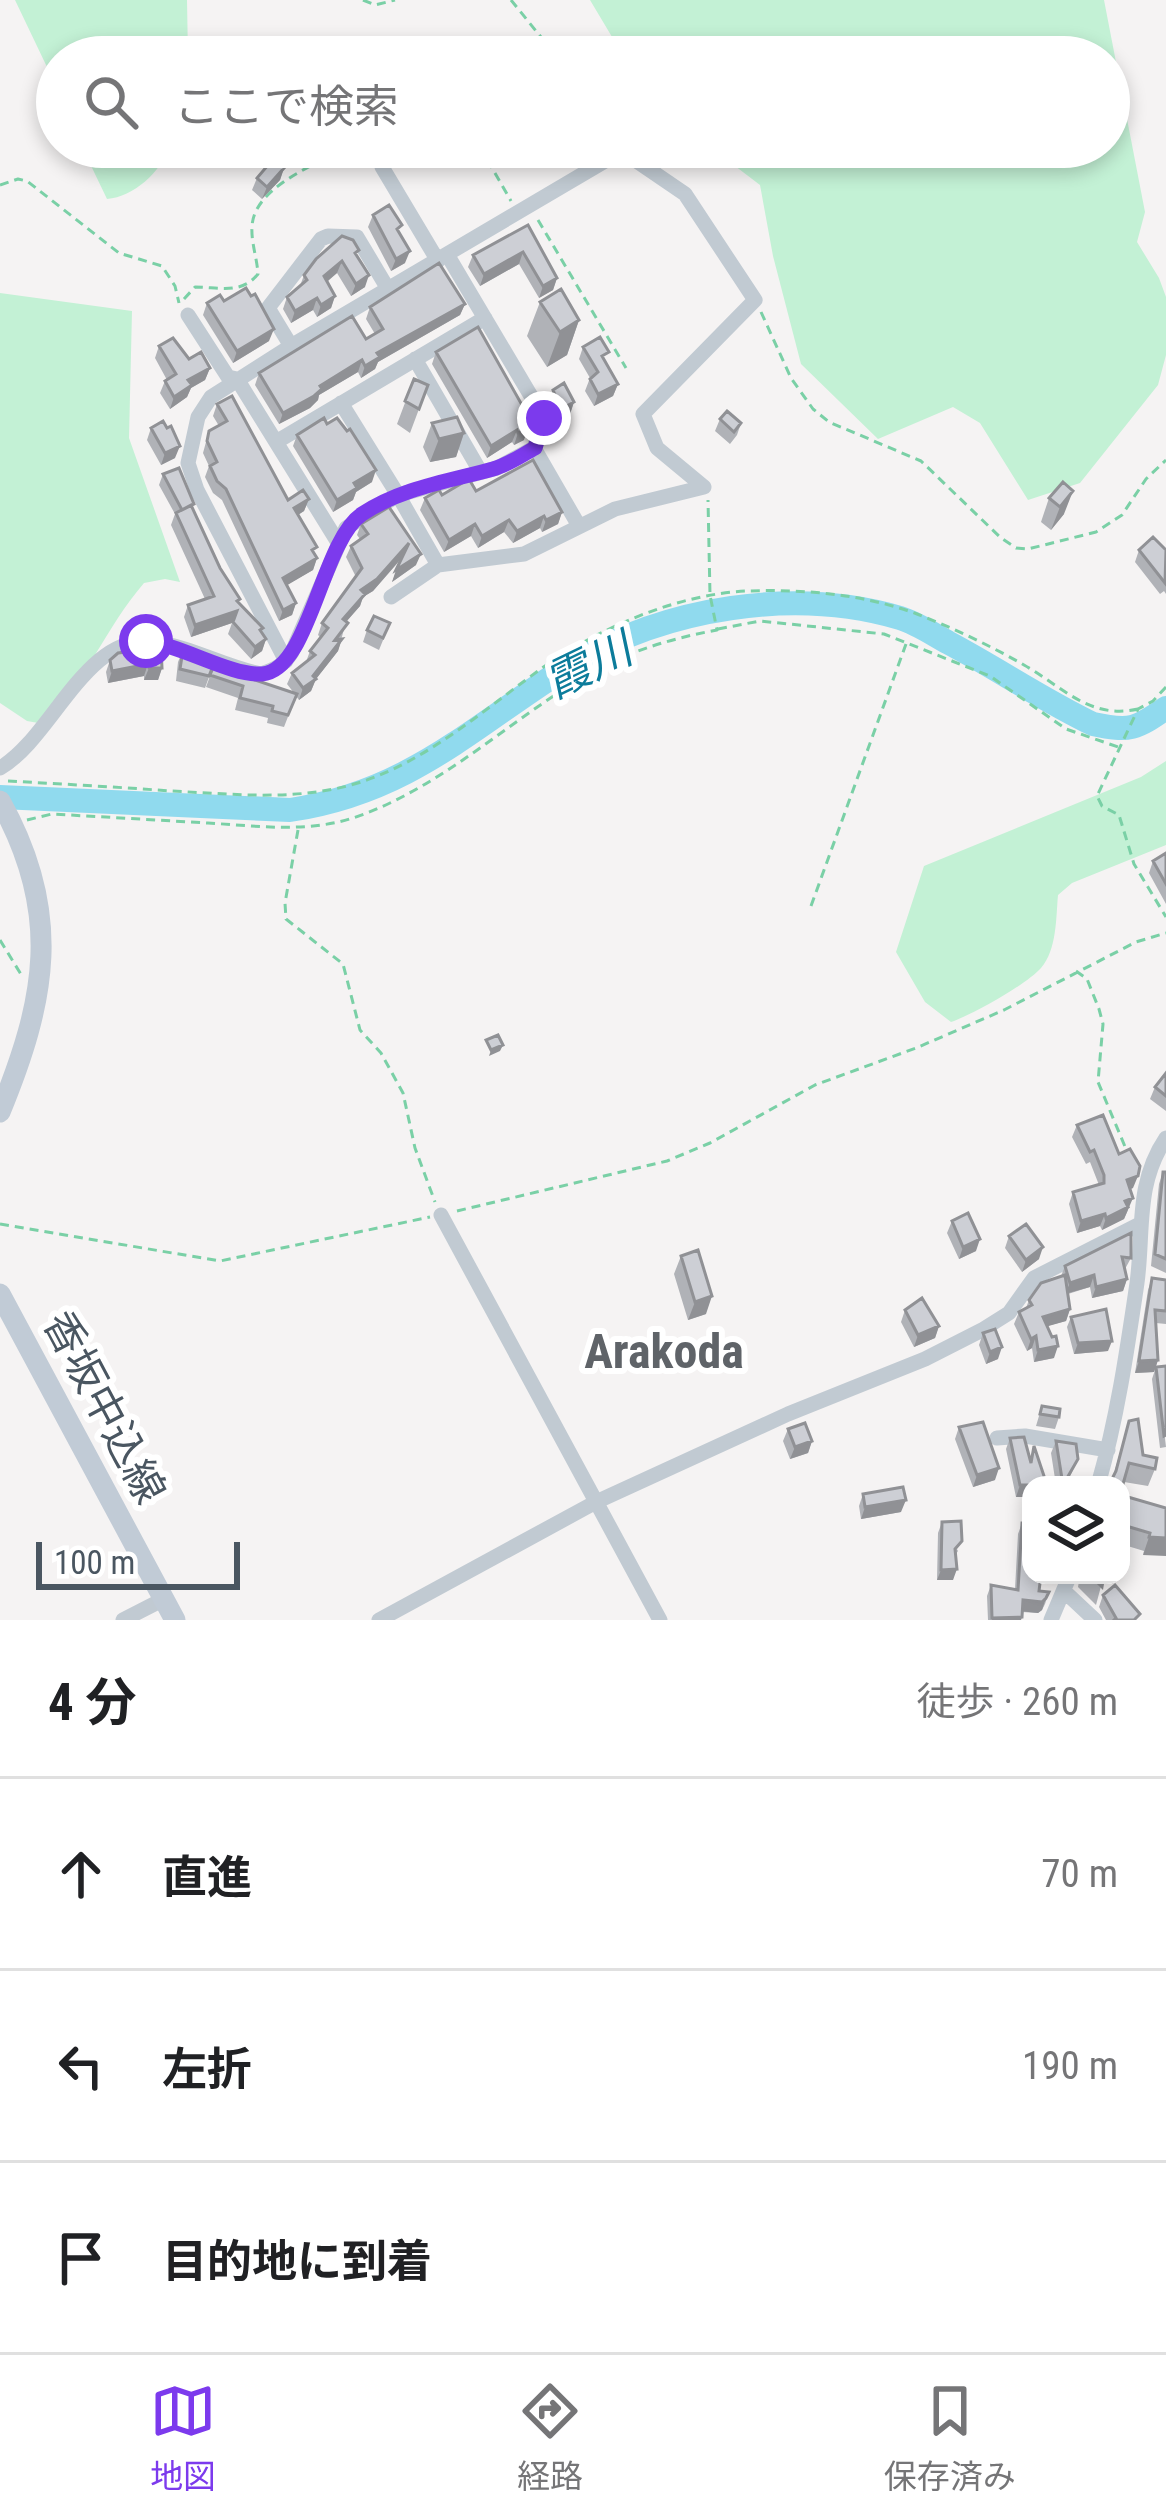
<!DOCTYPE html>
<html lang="ja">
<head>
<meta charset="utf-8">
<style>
	body { margin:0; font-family:"Roboto Condensed","Noto Sans JP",sans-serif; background:#f6f6f6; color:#202124 }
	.controls { position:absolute; right:36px; bottom:36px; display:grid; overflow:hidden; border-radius:24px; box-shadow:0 6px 18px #0003 }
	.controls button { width:108px; height:108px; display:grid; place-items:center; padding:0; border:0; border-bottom:3px solid #e0e0e0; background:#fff; color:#202124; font:60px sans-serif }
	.scale { position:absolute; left:36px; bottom:30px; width:204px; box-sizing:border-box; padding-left:12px; border:6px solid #4a5661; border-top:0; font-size:33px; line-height:42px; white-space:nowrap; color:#4a5661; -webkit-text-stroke:9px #fff; paint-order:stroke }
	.stop { position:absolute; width:36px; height:36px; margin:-27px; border:9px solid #7c3aed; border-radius:50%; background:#fff }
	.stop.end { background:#7c3aed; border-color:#fff; box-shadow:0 3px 12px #0008 }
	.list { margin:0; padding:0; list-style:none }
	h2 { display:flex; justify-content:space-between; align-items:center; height:156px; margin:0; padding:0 48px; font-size:51px }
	h2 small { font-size:39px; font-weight:400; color:#757577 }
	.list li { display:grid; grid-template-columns:78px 1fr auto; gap:36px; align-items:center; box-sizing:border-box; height:192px; padding:0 48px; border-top:3px solid #e0e0e0 }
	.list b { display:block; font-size:45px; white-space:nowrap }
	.list em { font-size:39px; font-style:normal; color:#757577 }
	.icon { flex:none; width:66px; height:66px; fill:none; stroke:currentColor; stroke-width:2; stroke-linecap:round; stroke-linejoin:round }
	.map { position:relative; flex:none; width:1166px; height:1620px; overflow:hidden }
	.search { position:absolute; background:#fff; box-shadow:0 6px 18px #0003; left:36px; right:36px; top:36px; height:132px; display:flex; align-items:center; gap:30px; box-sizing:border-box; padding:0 42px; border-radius:66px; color:#757577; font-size:45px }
	.sheet { height:732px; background:#fff }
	nav { display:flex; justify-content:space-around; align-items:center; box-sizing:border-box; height:168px; border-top:3px solid #e0e0e0; background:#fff; font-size:33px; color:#757577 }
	nav a { display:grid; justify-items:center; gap:6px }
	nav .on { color:#7c3aed }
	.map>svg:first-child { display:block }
	.green { fill:#c3f1d5 }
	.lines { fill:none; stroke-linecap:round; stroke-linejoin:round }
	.river { stroke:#90daee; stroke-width:24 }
	.path { stroke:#7ad0a6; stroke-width:3; stroke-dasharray:9 6; stroke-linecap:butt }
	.street { stroke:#c1cad2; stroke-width:15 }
	.secondary { stroke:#c1cbd6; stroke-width:21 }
	.wall { fill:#b0b2b7 }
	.shaded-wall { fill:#909195 }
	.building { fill:#cdcfd5; stroke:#909195; stroke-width:3 }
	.route { stroke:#7c3aed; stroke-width:15 }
	.labels { text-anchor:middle; stroke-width:12; stroke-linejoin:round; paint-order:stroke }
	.street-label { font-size:42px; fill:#4a5661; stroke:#fff }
	.water-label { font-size:45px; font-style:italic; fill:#0c7c9b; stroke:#fff }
	.quarter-label { font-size:48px; font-weight:bold; fill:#5f6368; stroke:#fff }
</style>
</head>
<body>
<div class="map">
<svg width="1166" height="1620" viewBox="0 0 1166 1620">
	<rect width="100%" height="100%" fill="#f5f3f3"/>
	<path class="green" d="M15 0H187L188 57H57V88Z
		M590 0H1104L1145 212 1137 242 1159 278 1166 297V355L1158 385 1080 483 1028 500 980 423 953 407 878 439 801 364 773 256 760 185 710 147H1109V57H624Z
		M82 147H170C160 172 134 197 107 199Z
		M0 293 132 311 129 438 180 582 165 579 144 583C106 627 85 683 44 724L27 721 0 703Z
		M1166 761V845L1072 883 1058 895C1056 917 1057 950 1041 968 1027 984 972 1015 951 1022L925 1002 896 952 924 866 1141 777Z"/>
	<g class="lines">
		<path class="river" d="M0 797 290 810C411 792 474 725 572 664 666 607 795 587 900 618 917 623 934 635 949 643 998 669 1043 700 1093 724 1130 732 1136 729 1166 708"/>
		<path class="path" d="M363 0 375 5 395 0
			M511 0 557 57
			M480 147 511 201
			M0 185 18 179 27 181 119 253 162 266 175 286 179 303
			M538 220 626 368
			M184 299 195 287C219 287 241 295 258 274 257 258 251 242 252 227 253 188 315 165 343 149
			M761 312 791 378 813 409 829 422 921 461 1001 538 1016 548 1028 549 1096 532 1122 515 1146 479 1166 460
			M718 629 760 621 884 634 990 676 1066 729 1121 748
			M1166 687 1153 701 1138 709 1097 796 1102 806 1119 815 1134 864 1166 917
			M8 781C62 784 117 787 171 791 235 794 299 802 361 782 429 760 487 707 545 666 602 627 678 594 747 591 804 589 863 594 917 614 953 628 991 646 1024 665 1063 687 1090 720 1138 709
			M27 820 52 814C104 817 156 820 208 823 257 826 306 833 353 818 439 789 504 725 580 679 623 653 668 639 717 630L710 595 708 500
			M298 830 285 903 286 919 343 964 360 1030 381 1053 403 1093 415 1148 435 1202
			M811 906 906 644
			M0 940 22 976
			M1076 971 1087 979 1099 1009 1103 1024 1098 1082 1126 1149
			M457 1211 667 1161 710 1143 815 1085 916 1048 1004 1010 1136 942 1166 933
			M0 1224 220 1261 430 1217"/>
		<path class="street" d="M382 167 438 261
			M188 315 228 377 237 379 339 544
			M291 346 268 308 321 239 328 236 357 237 388 289
			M415 359 480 471
			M341 403 398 495 497 468 534 448 544 418 448 256
			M276 442 485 318
			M534 448 579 526
			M391 597 438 565
			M0 768C52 738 86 633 153 642 190 646 225 667 261 674 276 669 284 665 292 652L346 528 398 495 438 565 524 554 615 509 704 487 657 448 643 414 755 300 685 194 622 151 291 346 211 397 198 417 188 463 197 490 286 661
			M441 1215 660 1620
			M997 1438 1025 1436 1108 1450
			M1098 1485C1117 1419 1127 1351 1137 1283 1144 1231 1135 1184 1166 1138
			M1064 1591 1095 1620
			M123 1620 164 1599
			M379 1620 596 1502 788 1414 925 1359 982 1330 1009 1313 1034 1278 1140 1224
			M1051 1620 1070 1575"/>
		<path class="secondary" d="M0 801C63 913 46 1000 0 1112
			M0 1294 175 1620"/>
	</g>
	<path class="wall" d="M284 168 280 180 262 199 252 190 257 178Z
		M373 215 399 234 405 263 391 271 368 227Z
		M528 225 557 278 553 290 539 298 519 264 480 286 468 267 473 255Z
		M357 256 365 287 351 296 337 273 327 282 335 296 331 308 317 317 313 310 291 323 283 309 287 297 300 286 304 275Z
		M224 301 269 341 233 363 203 315 207 303Z
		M540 302 579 320 567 355 547 367 527 336Z
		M465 304 460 315 378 362 375 369 361 378 358 372 319 395 318 400 310 408 279 424 255 385 259 373 366 339 375 334 366 319 370 307Z
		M478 327 524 440 514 445 512 442 487 458 432 364 436 352Z
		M159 346 210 368 205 380 191 388 187 397 170 409 160 393 165 381 167 380 155 358Z
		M583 347 605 362 618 384 613 396 594 406 585 391 590 378 579 359Z
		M414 379 428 385 410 433 397 424Z
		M553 390 574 402 570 414 557 421 548 402Z
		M217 404 288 500 309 499 304 511 298 515 317 558 313 570 286 585 296 603 292 615 279 621 222 500 213 493 205 477 209 466 203 453 209 431 219 426 213 416Z
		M720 419 741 423 737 435 730 444 715 431Z
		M432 423 464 433 456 457 430 462 423 447Z
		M151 428 175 458 161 465 147 440Z
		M297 435 372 482 356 492 353 500 333 512 293 446Z
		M163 474 192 509 220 568 240 599 239 603 263 628 261 632 266 639 262 651 251 659 228 634 232 623 191 637 184 617 188 605 205 599 171 525 175 514 159 485Z
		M1063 482 1064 514 1051 530 1041 522 1049 498Z
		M476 491 562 512 558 524 542 532 540 528 513 543 504 532 478 548 471 536 444 552 420 510 425 498Z
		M361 524 416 565 392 582 402 558 373 591 363 597 360 606 346 622 338 651 316 679 311 691 299 700 296 696 284 727 267 723 268 718 235 710 238 698 206 687 213 668 294 693 287 684 292 673 306 662 310 651 321 638 318 635 322 623 356 577 346 557 351 546 360 539 357 535Z
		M1139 550H1166V594L1164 591 1160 594 1135 562Z
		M390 623 379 650 363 642 367 630Z
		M183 650 198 661 213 666 205 688 176 681 178 662Z
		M110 660 162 668 158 680H144V676L108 683 106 672Z
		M1166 853V904L1149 873 1153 861Z
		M1166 1073V1111L1150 1099 1155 1087Z
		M1077 1125 1133 1188 1130 1189 1128 1210 1124 1219 1102 1230 1100 1226 1077 1233 1069 1204 1073 1192 1099 1185 1090 1162 1086 1164 1072 1137Z
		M1163 1172H1166V1273L1151 1266 1159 1184Z
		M952 1221 976 1251 959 1259 947 1233Z
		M1009 1236 1039 1259 1022 1272 1005 1248Z
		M681 1256 706 1314 688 1320 674 1274Z
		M1131 1258 1125 1269 1127 1279 1123 1291 1092 1298 1090 1287 1068 1294 1070 1309 1066 1321 1047 1326 1054 1358 1034 1362 1032 1348 1027 1351 1014 1324 1019 1312 1026 1308 1029 1300 1061 1276 1065 1266Z
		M1152 1278 1166 1280V1324L1156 1323 1158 1360 1154 1372 1135 1373 1148 1290Z
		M905 1310 939 1326 935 1338 914 1347 901 1322Z
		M1071 1317 1108 1351 1074 1354 1067 1327Z
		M983 1333 998 1359 986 1364 979 1345Z
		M1156 1367 1166 1447 1160 1448 1152 1379Z
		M1042 1406 1059 1417 1055 1429 1036 1426Z
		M1129 1421 1143 1455 1155 1469 1148 1486 1112 1480Z
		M959 1427 995 1480 973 1487 955 1439Z
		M788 1429 812 1441 808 1453 790 1459 783 1441Z
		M1010 1438 1030 1459 1034 1446 1031 1499V1497H1016L1006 1449Z
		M1056 1441 1078 1459 1066 1485H1056L1051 1453Z
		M863 1494 901 1512 861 1519 859 1506Z
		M1121 1495 1166 1508 1143 1555 1144 1551 1121 1544Z
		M1031 1511V1575L1039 1591 1049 1592 1045 1604 1042 1610 1038 1613 1022 1612 1021 1620H988L987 1596 991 1585 1015 1589 1018 1534 1022 1523H1027Z
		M942 1522 958 1551 956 1554 953 1580H937L938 1533Z
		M1080 1575H1104L1096 1605 1078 1587Z
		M1103 1595 1134 1620H1106L1099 1607Z"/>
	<path class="shaded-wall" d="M284 168 280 180 262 199 267 187Z
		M410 251 405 263 391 271 396 259Z
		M523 252 519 264 480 286 484 274Z
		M342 261 337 273 319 288 324 276Z
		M369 275 365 287 351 296 356 284Z
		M557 278 553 290 539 298 543 286Z
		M335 296 331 308 317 317 321 305Z
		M317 298 313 310 291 323 295 311Z
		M465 304 460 315 378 362 375 369 361 378 365 366 377 353Z
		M579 320 567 355 547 367 560 332Z
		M274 329 269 341 233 363 237 351Z
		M362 360 358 372 319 395 318 400 310 408 279 424 283 413 320 386Z
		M210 368 205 380 191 388 187 397 170 409 174 397 188 380Z
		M618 384 613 396 594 406 598 394Z
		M574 402 570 414 557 421 561 409Z
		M528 428 524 440 514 445 518 433Z
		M517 430 512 442 487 458 491 446Z
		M464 433 456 457 430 462 439 439Z
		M180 446 175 458 161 465 165 453Z
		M376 470 372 482 356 492 353 500 333 512 337 500 354 483Z
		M1073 491 1064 514 1051 530 1060 507Z
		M309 499 304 511 290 520 294 508Z
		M562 512 558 524 542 532 546 520Z
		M544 516 540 528 513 543 517 531Z
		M509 520 504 532 478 548 482 536Z
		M475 524 471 536 444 552 449 540Z
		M409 543 405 554 373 591 363 597 360 606 338 631 343 619 361 590Z
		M421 554 416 565 392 582 396 570Z
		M317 558 313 570 279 590 283 578Z
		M240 599 232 623 191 637 195 625Z
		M296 603 292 615 279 621 283 610Z
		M266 639 262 651 251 659 255 647Z
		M342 639 338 651 316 679 311 691 299 700 303 688Z
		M148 664 144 676 108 683 112 671Z
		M149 668H162L158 680H144Z
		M503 1045 500 1051 489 1056 491 1050Z
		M1138 1176 1133 1188 1122 1192 1127 1180Z
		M1133 1198 1124 1219 1102 1230 1106 1218 1125 1201Z
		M1105 1214 1100 1226 1077 1233 1081 1221Z
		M980 1239 976 1251 959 1259 963 1247Z
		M1043 1247 1039 1259 1022 1272 1026 1260Z
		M1094 1275 1090 1287 1065 1294 1070 1283Z
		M1127 1279 1123 1291 1092 1298 1096 1287Z
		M712 1296 706 1314 688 1320 695 1302Z
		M1070 1309 1066 1321 1038 1329 1043 1317Z
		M939 1326 935 1338 914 1347 918 1335Z
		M1036 1336 1032 1348 1027 1351 1031 1339Z
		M1112 1341 1108 1351 1074 1354 1078 1343Z
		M1058 1346 1054 1358 1034 1362 1038 1350Z
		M1002 1347 998 1359 986 1364 990 1352Z
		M1158 1360 1154 1372 1135 1373 1139 1361Z
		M812 1441 808 1453 790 1459 795 1447Z
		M999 1468 995 1480 973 1487 977 1475Z
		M1020 1485 1031 1486V1497H1016Z
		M906 1500 901 1512 861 1519 865 1507Z
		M1149 1537 1166 1538V1556L1143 1555Z
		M957 1569 953 1580H937L941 1570Z
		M1046 1598 1042 1610 1038 1613 1019 1611 1023 1600Z
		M1022 1617 1021 1620H992V1618Z"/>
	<path class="building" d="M274 158 284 168 267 187 257 178Z
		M389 205 402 225 397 229 410 251 396 259 373 215Z
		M528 225 557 278 543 286 523 252 484 274 473 255Z
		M342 236 353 240 359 250 355 253 369 275 356 284 342 261 324 276 335 296 321 305 317 298 295 311 287 297 307 280 304 275 316 259Z
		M439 263 465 304 377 353 380 357 365 366 362 360 320 386 322 389 314 396 283 413 259 373 352 316 366 339 383 329 370 307Z
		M246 288 251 296 255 294 274 329 237 351 207 303 220 295 224 301Z
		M561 289 579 320 560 332 540 302Z
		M478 327 531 421 528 428 518 433 517 430 491 446 436 352Z
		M600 337 609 352 602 356 618 384 598 394 590 379 598 372 583 347Z
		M173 338 189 359 201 352 210 368 188 380 192 385 174 397 165 381 176 374 159 346Z
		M414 379 428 385 419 409 405 401Z
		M564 383 574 402 561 409 553 390Z
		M232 396 288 500 303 490 309 499 294 508 317 547 312 550 317 558 283 578 296 603 283 610 226 489 217 481 210 466 217 462 207 441 209 431 227 421 217 404Z
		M727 411 741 423 734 432 720 419Z
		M457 417 464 433 439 439 432 423Z
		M324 418 327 424 337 418 347 431 350 429 376 470 354 483 357 488 337 500 297 435Z
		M163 421 167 428 171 426 180 446 165 453 151 428Z
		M533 460 562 512 546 520 544 516 517 531 509 520 482 536 475 524 449 540 425 498 439 490 442 495 469 479 476 491Z
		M179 468 194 504 182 510 163 474Z
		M1063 482 1073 491 1060 507 1049 498Z
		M191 505 220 568 240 599 237 601 263 628 260 630 266 639 255 647 233 622 237 611 195 625 188 605 214 596 176 513Z
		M389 507 421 554 396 570 409 543 377 579 361 590 365 594 343 619 348 623 335 640 342 639 313 676 316 679 303 688 292 673 315 655 310 651 328 628 322 623 362 568 351 546 368 534 361 524Z
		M1153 537 1166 550 1165 583 1139 550Z
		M374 616 390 623 383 638 367 630Z
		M161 648 162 668H149L148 664 112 671 110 660 118 653Z
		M183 650 199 653 198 661 213 666 209 676 180 669Z
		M220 661 236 667 234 673 297 694 288 715 272 711 273 706 240 698 243 686 210 675 213 668 217 669Z
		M1166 853V884L1153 861Z
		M498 1035 503 1045 491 1050 486 1040Z
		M1166 1073V1096L1155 1087Z
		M1103 1115 1119 1154 1130 1149 1140 1166 1138 1176 1127 1180 1133 1198 1125 1201 1128 1207 1106 1218 1105 1214 1081 1221 1073 1192 1104 1183V1175L1094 1150 1090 1152 1077 1125Z
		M1163 1172H1166V1259L1155 1254Z
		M968 1213 980 1239 963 1247 952 1221Z
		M1026 1224 1043 1247 1026 1260 1009 1236Z
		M1131 1233V1258L1122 1257 1127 1279 1096 1287 1094 1275 1070 1283 1065 1266Z
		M698 1250 712 1296 695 1302 681 1256Z
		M1065 1275 1070 1309 1043 1317 1052 1337 1056 1336 1058 1346 1038 1350 1036 1336 1031 1339 1019 1312 1032 1305 1029 1300 1041 1283Z
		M1152 1278 1166 1280V1311L1155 1310 1158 1360 1139 1361Z
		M922 1298 939 1326 918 1335 905 1310Z
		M1106 1309 1112 1341 1078 1343 1071 1317Z
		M995 1329 1002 1347 990 1352 983 1333Z
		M1166 1366V1435L1164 1436 1156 1367Z
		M1042 1406 1060 1409 1059 1417 1040 1414Z
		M1138 1419 1143 1455 1157 1458 1155 1469 1129 1463 1121 1491V1485H1109L1116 1471 1129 1421Z
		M983 1422 999 1468 977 1475 959 1427Z
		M805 1423 812 1441 795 1447 788 1429Z
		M1024 1437 1031 1463 1034 1446 1047 1485H1020L1010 1438Z
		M1056 1441 1076 1444 1078 1459 1063 1485Z
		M903 1487 906 1500 865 1507 863 1494Z
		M1121 1495 1166 1508V1538L1149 1537 1150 1533 1126 1526 1124 1535 1121 1534Z
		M961 1521 962 1541 955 1549 957 1569 941 1570 942 1522Z
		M1022 1523H1031V1575H1041L1039 1591 1049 1592 1046 1598 1042 1602 1023 1600 1022 1617 992 1618 991 1585 1018 1590Z
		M1090 1575H1104L1102 1587Z
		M1115 1585 1140 1614 1134 1620H1114L1116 1618 1103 1595Z"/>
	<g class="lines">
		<path class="route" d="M146 641C181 645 231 676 262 674 310 670 321 542 362 514 401 488 449 481 493 469 508 465 522 455 535 448L544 418"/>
	</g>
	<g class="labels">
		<g class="street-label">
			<text transform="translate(105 1407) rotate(62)" y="15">香坂中込線</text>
		</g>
		<g class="water-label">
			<text transform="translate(588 665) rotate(-26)" y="16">霞川</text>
		</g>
		<g class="quarter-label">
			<text x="664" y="1368">Arakoda</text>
		</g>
	</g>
</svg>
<div class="controls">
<button><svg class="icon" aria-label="layers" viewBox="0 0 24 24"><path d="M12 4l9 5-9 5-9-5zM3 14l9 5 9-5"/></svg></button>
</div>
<div class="scale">100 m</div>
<div class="stop" style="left:146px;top:641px"></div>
<div class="stop end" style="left:544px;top:418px"></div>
<div class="search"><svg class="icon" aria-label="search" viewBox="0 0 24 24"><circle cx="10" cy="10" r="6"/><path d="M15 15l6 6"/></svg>ここで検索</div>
</div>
<section class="sheet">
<h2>4 分<small>徒歩 · 260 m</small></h2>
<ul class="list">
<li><svg class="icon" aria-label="ahead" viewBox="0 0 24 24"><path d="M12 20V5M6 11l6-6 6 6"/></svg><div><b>直進</b></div><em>70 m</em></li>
<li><svg class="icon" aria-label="left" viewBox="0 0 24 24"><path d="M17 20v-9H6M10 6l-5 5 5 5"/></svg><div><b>左折</b></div><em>190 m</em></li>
<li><svg class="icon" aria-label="arrive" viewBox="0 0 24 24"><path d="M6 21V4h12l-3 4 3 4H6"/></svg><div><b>目的地に到着</b></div></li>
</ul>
</section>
<nav>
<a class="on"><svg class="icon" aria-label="map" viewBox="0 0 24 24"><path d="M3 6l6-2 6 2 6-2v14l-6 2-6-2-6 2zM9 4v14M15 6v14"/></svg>地図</a>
<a><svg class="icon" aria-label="directions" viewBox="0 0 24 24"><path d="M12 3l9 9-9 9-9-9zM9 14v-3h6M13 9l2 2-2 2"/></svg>経路</a>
<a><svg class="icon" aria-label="saved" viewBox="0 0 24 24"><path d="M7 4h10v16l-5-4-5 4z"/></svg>保存済み</a>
</nav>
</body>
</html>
